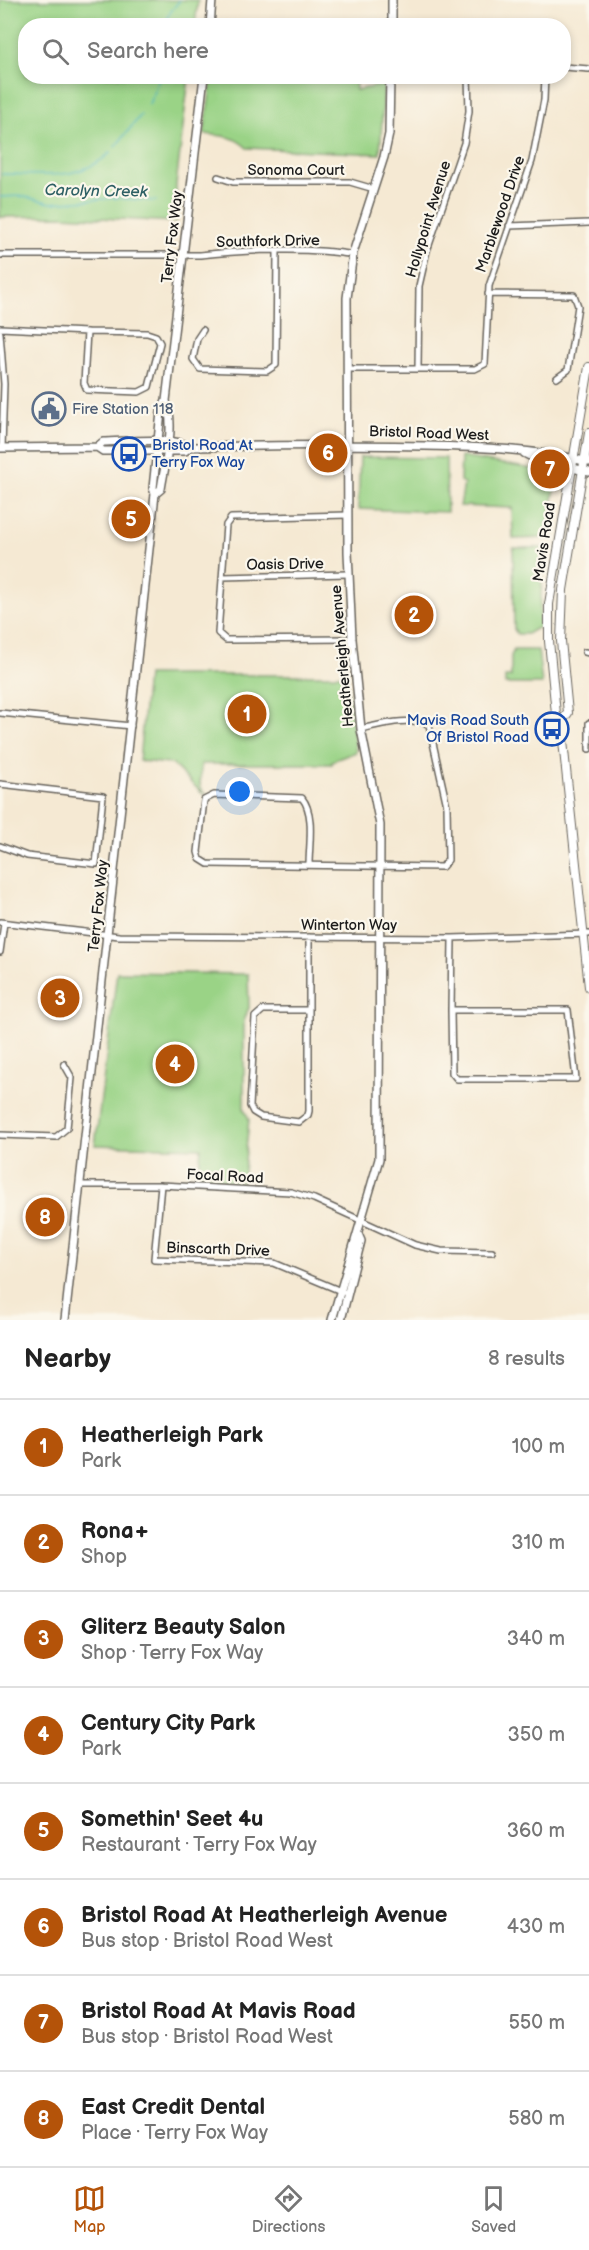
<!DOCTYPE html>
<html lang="en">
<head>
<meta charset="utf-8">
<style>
	body { margin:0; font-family:"Balsamiq Sans",sans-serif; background:#f6f6f6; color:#222 }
	.you { position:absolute; left:240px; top:792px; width:21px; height:21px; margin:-15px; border:4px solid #fff; border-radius:50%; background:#1a73e8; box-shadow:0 0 0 9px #1a73e833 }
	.badge { display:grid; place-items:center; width:39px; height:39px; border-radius:50%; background:#b45309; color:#fff; font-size:20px; font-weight:700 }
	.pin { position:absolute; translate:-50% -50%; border:3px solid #fff; box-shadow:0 2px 6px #0006 }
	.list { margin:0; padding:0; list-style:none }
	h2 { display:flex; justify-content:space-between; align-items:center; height:78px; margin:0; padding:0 24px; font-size:26px }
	h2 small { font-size:20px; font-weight:400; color:#767676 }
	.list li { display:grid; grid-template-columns:39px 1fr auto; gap:18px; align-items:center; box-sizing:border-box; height:96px; padding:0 24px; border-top:2px solid #e0e0e0 }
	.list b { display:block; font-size:22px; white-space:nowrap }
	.list p { margin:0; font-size:20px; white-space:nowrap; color:#767676 }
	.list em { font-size:20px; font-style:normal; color:#767676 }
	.icon { flex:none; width:33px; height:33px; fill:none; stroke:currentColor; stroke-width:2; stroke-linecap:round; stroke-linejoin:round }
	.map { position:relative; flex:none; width:589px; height:1320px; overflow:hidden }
	.search { position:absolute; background:#fff; box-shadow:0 3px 9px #0003; left:18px; right:18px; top:18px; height:66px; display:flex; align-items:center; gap:15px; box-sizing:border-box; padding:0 21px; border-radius:24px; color:#767676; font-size:22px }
	.sheet { height:846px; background:#fff }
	nav { display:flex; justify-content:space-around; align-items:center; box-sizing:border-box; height:84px; border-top:2px solid #e0e0e0; background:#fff; font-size:16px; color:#767676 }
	nav a { display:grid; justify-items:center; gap:3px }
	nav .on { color:#b45309 }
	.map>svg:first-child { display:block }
	.green { fill:#9ad386; stroke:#5b7851; stroke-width:1.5 }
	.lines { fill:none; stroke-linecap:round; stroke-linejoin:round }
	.stream { stroke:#41b0bd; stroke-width:1.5 }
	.minor-casing { stroke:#68645c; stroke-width:8 }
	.tertiary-casing { stroke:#68645c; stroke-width:10 }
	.secondary-casing { stroke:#68645c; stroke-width:10 }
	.minor { stroke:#fff; stroke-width:5 }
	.tertiary { stroke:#fff; stroke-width:7 }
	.secondary { stroke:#fff; stroke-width:8 }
	.labels { text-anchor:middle; stroke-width:4.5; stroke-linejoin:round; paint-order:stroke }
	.street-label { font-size:15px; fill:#1c1c1c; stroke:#fbf7ec }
	.service-label { font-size:15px; fill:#4e5e75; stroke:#fbf7ec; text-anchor:start }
	.transit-label { font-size:15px; fill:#164399; stroke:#fbf7ec; text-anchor:start }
	.water-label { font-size:16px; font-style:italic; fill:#2d5f64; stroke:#fbf7ec }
</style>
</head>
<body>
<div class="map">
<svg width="589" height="1320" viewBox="0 0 589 1320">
	<rect width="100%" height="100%" fill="#fbf7ec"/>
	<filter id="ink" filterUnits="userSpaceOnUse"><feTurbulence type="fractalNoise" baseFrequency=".0167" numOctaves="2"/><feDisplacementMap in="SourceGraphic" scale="12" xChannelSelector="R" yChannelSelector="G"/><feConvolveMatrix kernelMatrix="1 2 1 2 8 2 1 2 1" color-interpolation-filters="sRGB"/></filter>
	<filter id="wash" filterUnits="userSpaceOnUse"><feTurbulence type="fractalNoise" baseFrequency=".008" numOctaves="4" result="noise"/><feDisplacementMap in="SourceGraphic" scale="24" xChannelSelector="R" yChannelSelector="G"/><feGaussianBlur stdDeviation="1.35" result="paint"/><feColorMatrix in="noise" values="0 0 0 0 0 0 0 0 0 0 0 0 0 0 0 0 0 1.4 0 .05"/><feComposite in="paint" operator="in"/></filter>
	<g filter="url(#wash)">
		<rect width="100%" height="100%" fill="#f5e9d3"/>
		<path class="green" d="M0 0H198L195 25 26 26V76L189 77 176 185V222L61 216 0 217Z
			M212 77H355L356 90 384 85 380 154 247 148C233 135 223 136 204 134Z
			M360 457 446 458 447 512 358 509Z
			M461 457 557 473 547 538 513 539 512 508 460 506 464 484 460 481Z
			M513 548H544L539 627 527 634H517L514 629Z
			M514 650H538L542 684H505V677H511V656Z
			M147 675H346L356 752 332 761V764H201L200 788 206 794H203L172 764 139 761Z
			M117 972 248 974 249 1008 244 1018V1109L249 1119 243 1182 198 1180 201 1148 95 1145Z"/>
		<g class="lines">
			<path class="stream" d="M166 26 168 15 180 0
				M149 104 160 76
				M115 147 141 115
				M2 174C42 174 80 182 111 152
				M0 197 21 196 51 203 115 198 156 201"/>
		</g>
	</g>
	<g filter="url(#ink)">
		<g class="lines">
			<defs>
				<path id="minor" d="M564 67 589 69
					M218 177 233 182H350L374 189
					M509 226 589 223
					M0 255H200C241 250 313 247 353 255
					M488 294 574 295 578 306 568 370 557 378
					M0 328 87 332
					M203 330 197 339 193 359 200 369 267 371 276 365 277 252
					M87 332 147 333 156 336 160 343 149 387 139 392 87 390 84 383Z
					M0 333 4 384 2 448
					M347 369H475L485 364 489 286 532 161 544 100 545 76
					M418 369 419 286 427 251 464 143 469 111 468 76
					M348 515 231 518 226 525 218 633 226 640 352 639
					M222 577 348 574
					M585 652 589 653
					M0 713 131 726
					M589 723V749
					M0 784 103 796 96 864 27 856 0 846
					M309 865C309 844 315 814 302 798L214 795 204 800 198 852 200 859 208 864 442 867 448 860 447 806 429 725C415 716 377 725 361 729
					M0 922 119 936 452 938 589 934
					M0 952 4 923
					M309 1010H263L255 1017 250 1106 253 1112 261 1117 299 1122 308 1115 309 1111V937
					M451 1010 452 1073 457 1079H576L568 1010H451L452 938
					M0 1135 56 1137 67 1128 72 1078 64 1064
					M82 1185H161L291 1192 314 1199 415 1245 441 1251 492 1252
					M161 1185 154 1259 274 1263 348 1294"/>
				<path id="tertiary" d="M210 26 212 0
					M392 26V0
					M97 447 103 442C124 442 173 436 190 447 269 446 347 444 425 446 480 447 535 449 589 462
					M0 448 97 447 103 451H185L190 447
					M524 453 536 459 589 472
					M155 494 161 489C165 462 176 426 166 401
					M65 1320 155 494 153 488 161 412 166 401 204 76
					M332 1320 379 1159 380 825 361 729 352 639 348 552 347 298 353 253 384 157 389 134 390 76
					M341 1320 361 1241 358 1234"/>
				<path id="secondary" d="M589 367 549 604V641L556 714 561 722 589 987
					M561 722 568 713 561 641 563 590 589 433"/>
			</defs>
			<use href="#minor" class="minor-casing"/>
			<use href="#tertiary" class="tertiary-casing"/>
			<use href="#secondary" class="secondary-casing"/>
			<use href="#minor" class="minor"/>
			<use href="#tertiary" class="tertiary"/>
			<use href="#secondary" class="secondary"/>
		</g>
	</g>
	<defs>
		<symbol id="civic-ring" viewBox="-11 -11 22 22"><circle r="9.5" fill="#fbf7ec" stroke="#5c6f8a" stroke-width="1.5"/><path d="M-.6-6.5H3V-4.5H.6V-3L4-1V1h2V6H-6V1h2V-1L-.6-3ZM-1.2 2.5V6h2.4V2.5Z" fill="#5c6f8a"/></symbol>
		<symbol id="bus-ring" viewBox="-11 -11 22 22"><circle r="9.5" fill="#fbf7ec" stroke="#1a4fb4" stroke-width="1.5"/><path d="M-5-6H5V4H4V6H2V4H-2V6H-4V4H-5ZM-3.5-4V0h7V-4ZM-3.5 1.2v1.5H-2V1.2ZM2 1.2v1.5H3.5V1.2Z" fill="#1a4fb4"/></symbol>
	</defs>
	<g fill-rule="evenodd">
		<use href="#civic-ring" x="30" y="390" width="38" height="38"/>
		<use href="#bus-ring" x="110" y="435" width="38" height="38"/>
		<use href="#bus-ring" x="533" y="710" width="38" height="38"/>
	</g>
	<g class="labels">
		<g class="street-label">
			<text x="296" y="175">Sonoma Court</text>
			<text transform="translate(500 214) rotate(-71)" y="5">Marblewood Drive</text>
			<text transform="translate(428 219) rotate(-73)" y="5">Hollypoint Avenue</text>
			<text transform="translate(172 237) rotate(-83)" y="5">Terry Fox Way</text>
			<text transform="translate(268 241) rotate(-1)" y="5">Southfork Drive</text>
			<text transform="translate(429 433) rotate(2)" y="5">Bristol Road West</text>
			<text transform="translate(544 542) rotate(-81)" y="5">Mavis Road</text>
			<text transform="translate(285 564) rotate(-1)" y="5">Oasis Drive</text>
			<text transform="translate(342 656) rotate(-95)" y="5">Heatherleigh Avenue</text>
			<text transform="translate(98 906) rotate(-84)" y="5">Terry Fox Way</text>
			<text x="349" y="930">Winterton Way</text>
			<text transform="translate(225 1176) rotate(3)" y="5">Focal Road</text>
			<text transform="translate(218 1249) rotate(2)" y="5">Binscarth Drive</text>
		</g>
		<g class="service-label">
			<text x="72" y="414">Fire Station 118</text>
		</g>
		<g class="transit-label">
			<text x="152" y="450">Bristol Road At<tspan x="152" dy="17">Terry Fox Way</tspan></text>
			<text x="529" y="725" text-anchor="end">Mavis Road South<tspan x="529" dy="17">Of Bristol Road</tspan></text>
		</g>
		<g class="water-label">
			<text transform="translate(96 190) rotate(1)" y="6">Carolyn Creek</text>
		</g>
	</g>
</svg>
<div class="you"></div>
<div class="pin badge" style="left:247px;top:714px">1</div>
<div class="pin badge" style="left:414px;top:615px">2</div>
<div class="pin badge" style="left:60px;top:998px">3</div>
<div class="pin badge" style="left:175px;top:1064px">4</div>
<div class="pin badge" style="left:131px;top:519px">5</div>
<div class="pin badge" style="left:328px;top:453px">6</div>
<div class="pin badge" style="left:550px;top:469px">7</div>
<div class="pin badge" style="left:45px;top:1217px">8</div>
<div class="search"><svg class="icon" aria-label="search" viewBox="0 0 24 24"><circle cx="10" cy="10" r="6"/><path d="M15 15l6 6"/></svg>Search here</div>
</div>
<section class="sheet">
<h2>Nearby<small>8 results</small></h2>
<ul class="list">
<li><span class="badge">1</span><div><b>Heatherleigh Park</b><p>Park</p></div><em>100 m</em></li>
<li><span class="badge">2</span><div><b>Rona+</b><p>Shop</p></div><em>310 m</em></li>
<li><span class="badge">3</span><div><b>Gliterz Beauty Salon</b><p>Shop · Terry Fox Way</p></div><em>340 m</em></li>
<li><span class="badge">4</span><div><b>Century City Park</b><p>Park</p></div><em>350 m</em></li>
<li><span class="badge">5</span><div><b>Somethin' Seet 4u</b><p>Restaurant · Terry Fox Way</p></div><em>360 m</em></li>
<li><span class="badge">6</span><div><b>Bristol Road At Heatherleigh Avenue</b><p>Bus stop · Bristol Road West</p></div><em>430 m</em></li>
<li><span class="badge">7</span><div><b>Bristol Road At Mavis Road</b><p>Bus stop · Bristol Road West</p></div><em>550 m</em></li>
<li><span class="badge">8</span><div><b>East Credit Dental</b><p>Place · Terry Fox Way</p></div><em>580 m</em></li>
</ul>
</section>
<nav>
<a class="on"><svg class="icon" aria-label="map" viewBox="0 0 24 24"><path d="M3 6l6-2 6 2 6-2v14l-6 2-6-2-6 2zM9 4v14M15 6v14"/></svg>Map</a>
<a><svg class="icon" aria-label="directions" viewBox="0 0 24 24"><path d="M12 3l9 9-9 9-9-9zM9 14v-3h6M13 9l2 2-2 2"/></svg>Directions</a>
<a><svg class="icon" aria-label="saved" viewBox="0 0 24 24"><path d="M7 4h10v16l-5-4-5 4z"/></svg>Saved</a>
</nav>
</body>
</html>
